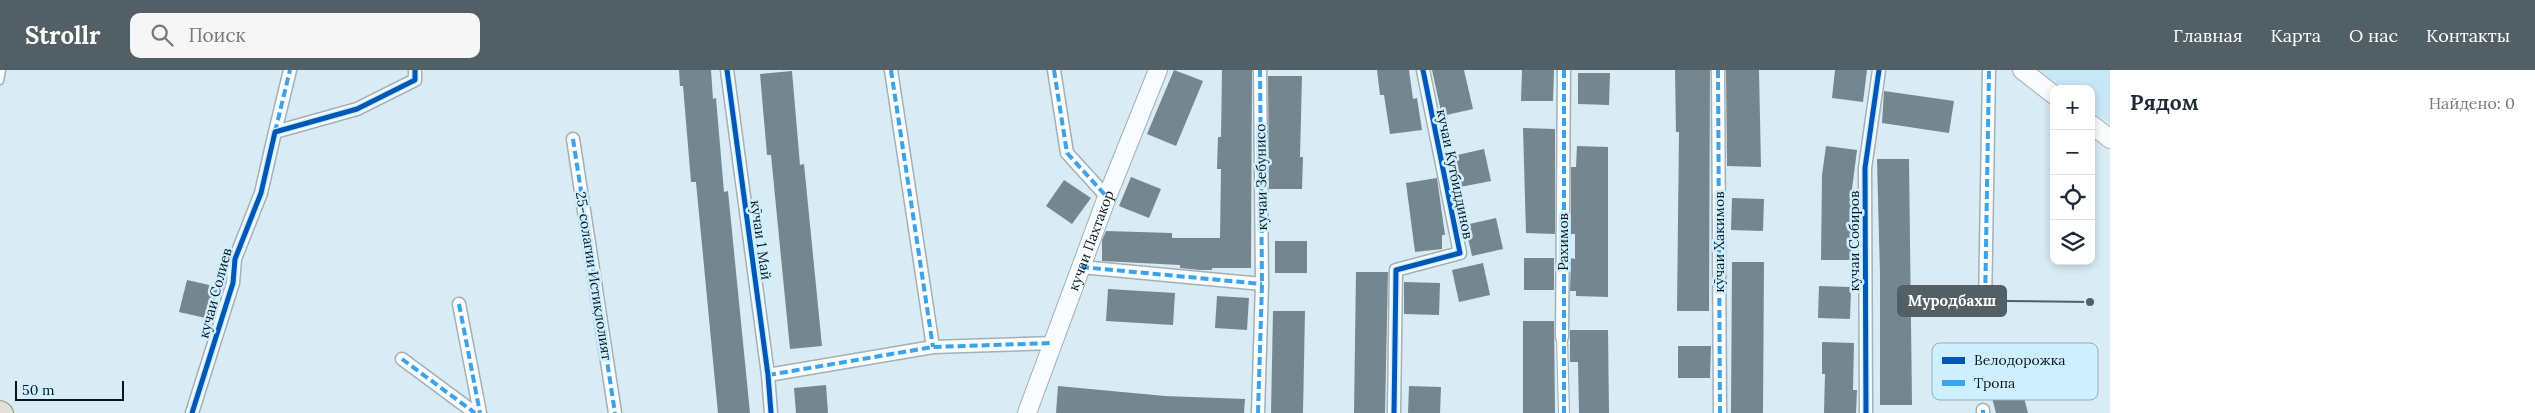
<!DOCTYPE html>
<html lang="ru">
<head>
<meta charset="utf-8">
<style>
	body { margin:0; font-family:Lora,serif; background:#f6f6f7; color:#1f2937 }
	.controls { position:absolute; right:15px; top:15px; display:grid; overflow:hidden; border-radius:10px; box-shadow:0 2px 8px #0003 }
	.controls button { width:45px; height:45px; display:grid; place-items:center; padding:0; border:0; border-bottom:1px solid #e0e1e3; background:#fff; color:#1f2937; font:25px sans-serif }
	.scale { position:absolute; left:15px; bottom:12px; width:109px; box-sizing:border-box; padding-left:5px; border:2px solid #09151a; border-top:0; font-size:14px; line-height:18px; white-space:nowrap; color:#09151a; -webkit-text-stroke:4px #ceefff; paint-order:stroke }
	.list { margin:0; padding:0; list-style:none }
	h2 { display:flex; justify-content:space-between; align-items:center; height:65px; margin:0; padding:0 20px; font-size:21px }
	h2 small { font-size:16px; font-weight:400; color:#747a83 }
	.icon { flex:none; width:28px; height:28px; fill:none; stroke:currentColor; stroke-width:2; stroke-linecap:round; stroke-linejoin:round }
	.map { position:relative; flex:none; width:2110px; height:343px; overflow:hidden }
	header { display:flex; align-items:center; gap:30px; box-sizing:border-box; height:70px; padding:0 25px; background:#526066; color:#fff }
	header strong { font-size:24px }
	nav { display:flex; gap:28px; margin-inline-start:auto; font-size:18px }
	.search { width:350px; height:45px; background:#f6f6f7; display:flex; align-items:center; gap:12px; box-sizing:border-box; padding:0 18px; border-radius:10px; color:#747a83; font-size:19px }
	main { display:flex }
	aside { flex:1; background:#fff }
	.map>svg:first-child { display:block }
	.built { fill:#c8e7f6 }
	.building { fill:#75868e }
	.lines { fill:none; stroke-linecap:round; stroke-linejoin:round }
	.service-casing { stroke:#a2b0b7; stroke-width:9 }
	.pedestrian-casing { stroke:#a2b0b7; stroke-width:12 }
	.minor-casing { stroke:#a2b0b7; stroke-width:15 }
	.secondary-casing { stroke:#a2b0b7; stroke-width:20 }
	.primary-casing { stroke:#98978a; stroke-width:22 }
	.service { stroke:#f9fcfd; stroke-width:6 }
	.pedestrian { stroke:#f9fcfd; stroke-width:10 }
	.minor { stroke:#f9fcfd; stroke-width:12 }
	.secondary { stroke:#f9fcfd; stroke-width:18 }
	.primary { stroke:#e2e0d8; stroke-width:20 }
	.quiet { stroke:#3ca2ea; stroke-width:4; stroke-dasharray:8 4; stroke-linecap:butt }
	.cycleway-casing { stroke:#ceefff; stroke-width:8 }
	.cycleway { stroke:#0057b8; stroke-width:5 }
	.labels { text-anchor:middle; stroke-width:5; stroke-linejoin:round; paint-order:stroke }
	.street-label { font-size:14px; fill:#09151a; stroke:#ceefff }
	.key { fill:#ceefff; stroke:#93aeba; stroke-width:1 }
	.key-label { font-size:14px; fill:#09151a }
	.leader { fill:none; stroke:#526066; stroke-width:2 }
	.callout-dot { fill:#526066; stroke:#ceefff; stroke-width:2 }
	.callout { fill:#526066; stroke:#526066; stroke-width:2 }
	.callout-label { font-size:15px; text-anchor:middle; font-weight:bold; fill:#fff }
</style>
</head>
<body>
<header>
<strong>Strollr</strong>
<div class="search"><svg class="icon" aria-label="search" viewBox="0 0 24 24"><circle cx="10" cy="10" r="6"/><path d="M15 15l6 6"/></svg>Поиск</div>
<nav><a>Главная</a><a>Карта</a><a>О нас</a><a>Контакты</a></nav>
</header>
<main>
<div class="map">
<svg width="2110" height="343" viewBox="0 0 2110 343">
	<rect width="100%" height="100%" fill="#d9ebf4"/>
	<path class="built" d="M2040 0H2110V54L2091 40V19H2064Z"/>
	<path class="building" d="M679 0H711L713 29 716 28 724 122 728 121 750 343H718L696 112H691L683 16H680Z
		M1174 0 1203 11 1176 76 1147 64Z
		M1222 0H1252L1251 198H1212V200H1200L1180 198V195L1102 191V170L1106 161 1172 163V168H1220L1221 99H1217L1218 67H1221Z
		M1377 0H1409L1413 29 1417 28 1422 60 1390 64 1384 25H1380Z
		M1432 0H1464L1473 39 1442 46Z
		M1522 0H1554L1553 31H1521Z
		M1675 0H1710L1709 241H1677L1679 62H1676Z
		M1726 0H1759L1761 97 1727 96Z
		M1835 0H1867L1863 32 1832 28Z
		M792 1 800 95 804 94 822 276 790 279 771 85H767L760 4Z
		M1578 3H1610L1609 35 1578 34Z
		M1268 6H1302L1300 87H1303L1302 119H1269Z
		M1884 21 1954 31 1949 63 1882 53Z
		M1523 58 1555 59V164L1526 163Z
		M1577 76 1608 77V227L1576 226V221H1570L1571 188 1575 189V164H1571V97H1576Z
		M1826 76 1857 80 1852 119 1853 190H1821L1822 105Z
		M1484 79 1491 111 1460 117 1453 86Z
		M1877 89H1909L1912 335H1880V204Z
		M1131 107 1161 119 1149 148 1119 136Z
		M1437 108 1445 165H1442V179L1415 182 1406 113Z
		M1064 110 1091 128 1072 154 1046 136Z
		M1732 128 1764 129 1763 161 1731 160Z
		M1496 148 1503 179 1472 186 1465 155Z
		M1275 171H1307V203H1275Z
		M1524 188H1554V220H1524Z
		M1732 192H1764L1763 343H1731Z
		M1483 193 1490 225 1459 232 1452 200Z
		M1356 202H1388L1385 343H1354Z
		M187 210 218 217 210 249 179 242Z
		M1404 212 1440 213 1439 245 1404 244Z
		M1819 216 1851 217 1850 249 1818 248Z
		M1108 219 1175 223 1173 255 1106 251Z
		M1217 226 1249 228 1247 260 1215 258Z
		M1273 241H1305L1303 343H1271Z
		M1523 251H1554L1555 343H1523Z
		M1570 260H1608L1609 343H1579L1578 292H1570Z
		M1822 272 1854 273 1853 320H1857L1856 343H1824L1825 304H1822Z
		M1678 276H1711L1710 308H1678Z
		M826 315 828 343H796L794 318Z
		M1058 316 1165 326 1245 329 1244 343H1056Z
		M1409 316 1441 317 1440 343H1408Z
		M2021 316 2028 343H1996L1991 324Z"/>
	<g class="lines">
		<defs>
			<path id="service" d="M0 11 2 0"/>
			<path id="pedestrian" d="M1562 267 1564 343"/>
			<path id="minor" d="M727 0 768 305 771 343
				M891 0 933 277
				M1054 0 1067 83 1107 127
				M1718 0 1720 343
				M275 62 290 0
				M573 69 615 343
				M1081 197 1262 214
				M459 234 480 343
				M1985 237 1989 0
				M1562 267 1564 0
				M402 289 475 343
				M768 305 933 277 1053 273
				M1983 340V343
				M192 343 233 213 235 189 261 123 275 62 357 39 415 10V0
				M1258 343 1262 214 1260 0
				M1394 343 1396 200 1460 183 1423 0
				M1866 343 1865 98 1879 0"/>
			<g id="secondary">
				<path d="M2022 0 2054 25"/>
				<path d="M2091 54 2110 69"/>
				<path id="s1" d="M1027 343 1107 127 1158 0"/>
			</g>
			<path id="primary" d="M0 341 3 343"/>
		</defs>
		<use href="#service" class="service-casing"/>
		<use href="#pedestrian" class="pedestrian-casing"/>
		<use href="#minor" class="minor-casing"/>
		<use href="#secondary" class="secondary-casing"/>
		<use href="#primary" class="primary-casing"/>
		<use href="#service" class="service"/>
		<use href="#pedestrian" class="pedestrian"/>
		<use href="#minor" class="minor"/>
		<use href="#secondary" class="secondary"/>
		<use href="#primary" class="primary"/>
		<path class="quiet" d="M891 0 933 277
			M1054 0 1067 83 1107 127
			M1564 0V343
			M1718 0 1720 343
			M275 62 290 0
			M573 69 615 343
			M1081 197 1262 214
			M459 234 480 343
			M1985 237 1989 0
			M402 289 475 343
			M768 305 933 277 1053 273
			M1983 340V343
			M1258 343 1262 214 1260 0"/>
		<defs>
			<path id="cycleway" d="M727 0 768 305 771 343
				M192 343 233 213 235 189 261 123 275 62 357 39 415 10V0
				M1394 343 1396 200 1460 183 1423 0
				M1866 343 1865 98 1879 0"/>
		</defs>
		<use href="#cycleway" class="cycleway-casing"/>
		<use href="#cycleway" class="cycleway"/>
	</g>
	<g class="labels">
		<g class="street-label">
			<text transform="translate(1455 104) rotate(78)" y="5">кучаи Кутбиддинов</text>
			<text transform="translate(1261 107) rotate(-91)" y="5">кучаи Зебунисо</text>
			<text transform="translate(761 170) rotate(82)" y="5">кӯчаи 1 Май</text>
			<text dy="5" stroke="none"><textPath href="#s1" startOffset="184">кучаи Пахтакор</textPath></text>
			<text transform="translate(1854 171) rotate(-90)" y="5">кучаи Собиров</text>
			<text transform="translate(1563 172) rotate(-90)" y="5">Рахимов</text>
			<text transform="translate(1719 172) rotate(-90)" y="5">кӯчаи Хакимов</text>
			<text transform="translate(594 206) rotate(81)" y="5">25-солагии Истиқлолият</text>
			<text transform="translate(215 223) rotate(-75)" y="5">кучаи Солиев</text>
		</g>
	</g>
	<rect x="1932" y="273" width="166" height="57" rx="8" class="key"/>
	<rect x="1942" y="287" width="23" height="7" fill="#0057b8"/>
	<rect x="1942" y="310" width="23" height="6" fill="#3ca2ea"/>
	<g class="key-label">
		<text x="1974" y="295">Велодорожка</text>
		<text x="1974" y="318">Тропа</text>
	</g>
	<path class="leader" d="M2090 232L2006 231"/>
	<circle class="callout-dot" cx="2090" cy="232" r="5"/>
	<rect class="callout" x="1898" y="216" width="108" height="30" rx="5"/>
	<g class="callout-label">
		<text x="1952" y="236">Муродбахш</text>
	</g>
</svg>
<div class="controls">
<button>+</button>
<button>−</button>
<button><svg class="icon" aria-label="locate" viewBox="0 0 24 24"><circle cx="12" cy="12" r="6"/><path d="M12 2v4M12 18v4M2 12h4M18 12h4"/></svg></button>
<button><svg class="icon" aria-label="layers" viewBox="0 0 24 24"><path d="M12 4l9 5-9 5-9-5zM3 14l9 5 9-5"/></svg></button>
</div>
<div class="scale">50 m</div>
</div>
<aside>
<h2>Рядом<small>Найдено: 0</small></h2>
<ul class="list">
</ul>
</aside>
</main>
</body>
</html>
